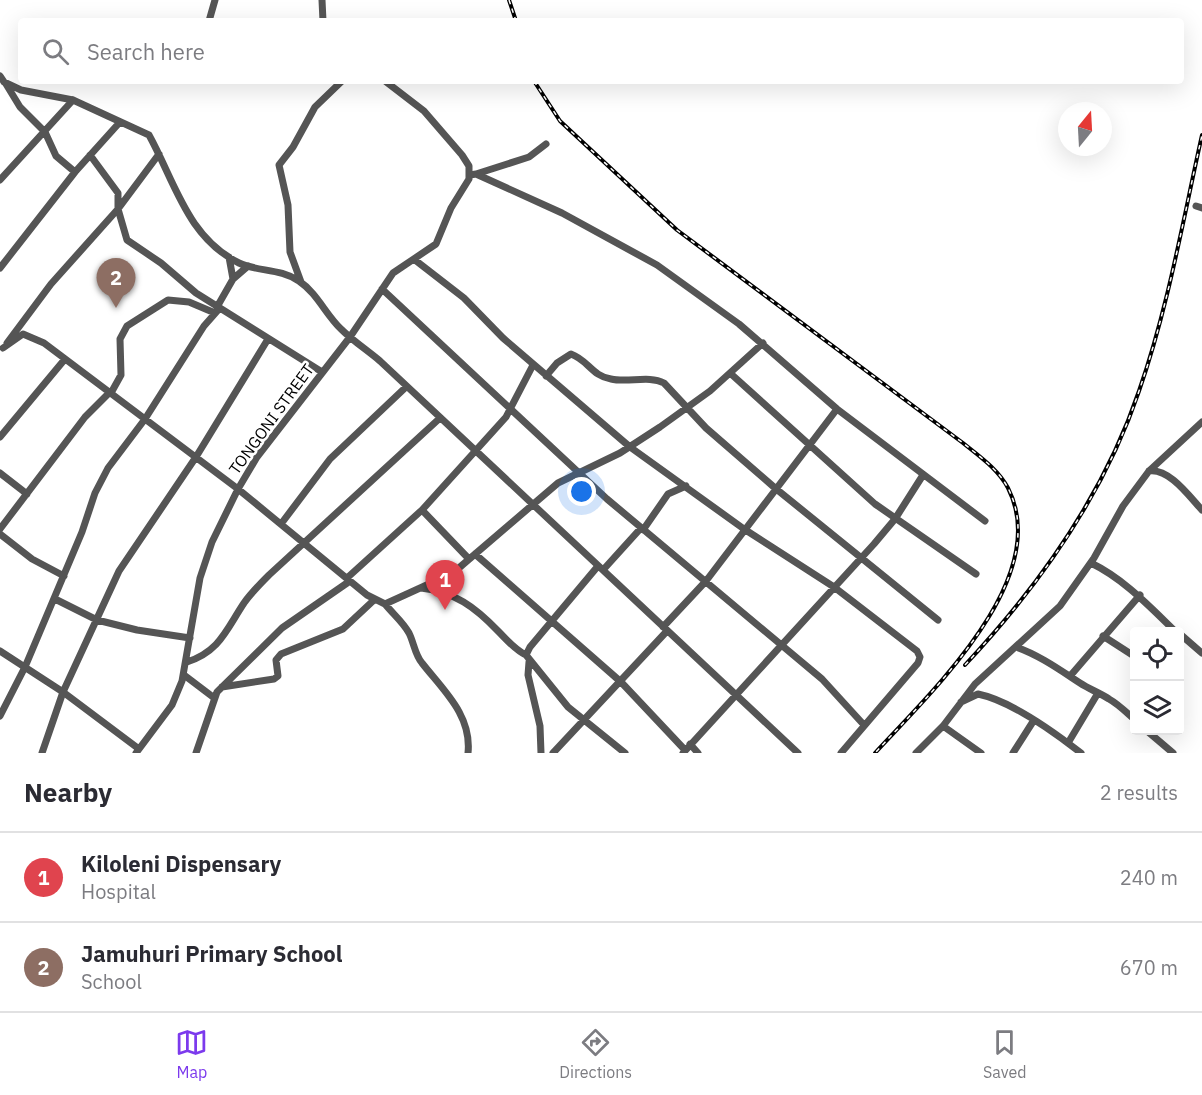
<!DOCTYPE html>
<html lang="en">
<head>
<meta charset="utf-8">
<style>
	body { margin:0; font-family:"IBM Plex Sans",sans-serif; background:#f2f2f3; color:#2b2b33 }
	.controls { position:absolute; right:18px; bottom:18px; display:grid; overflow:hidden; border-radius:6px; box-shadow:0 6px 24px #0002 }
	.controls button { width:54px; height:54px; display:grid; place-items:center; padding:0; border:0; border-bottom:2px solid #e1e1e2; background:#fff; color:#2b2b33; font:30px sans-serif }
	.compass { position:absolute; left:1058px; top:102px; width:54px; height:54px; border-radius:50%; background:#fff; box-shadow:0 6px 24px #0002; rotate:18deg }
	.you { position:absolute; left:582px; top:492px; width:21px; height:21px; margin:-15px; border:4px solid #fff; border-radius:50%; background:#1a73e8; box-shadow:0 0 0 9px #1a73e833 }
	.badge { display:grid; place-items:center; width:39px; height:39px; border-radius:50%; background:#7c3aed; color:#fff; font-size:20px; font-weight:700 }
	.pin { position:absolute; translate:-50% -50px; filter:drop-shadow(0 2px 3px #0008) }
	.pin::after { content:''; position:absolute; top:32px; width:21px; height:18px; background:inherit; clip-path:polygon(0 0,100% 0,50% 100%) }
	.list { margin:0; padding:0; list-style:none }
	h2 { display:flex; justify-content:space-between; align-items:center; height:78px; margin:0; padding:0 24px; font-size:26px }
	h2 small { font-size:20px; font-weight:400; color:#7c7c81 }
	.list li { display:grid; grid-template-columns:39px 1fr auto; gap:18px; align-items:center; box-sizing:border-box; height:90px; padding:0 24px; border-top:2px solid #e1e1e2 }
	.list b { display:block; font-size:22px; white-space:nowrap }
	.list p { margin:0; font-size:20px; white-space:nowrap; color:#7c7c81 }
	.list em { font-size:20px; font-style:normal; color:#7c7c81 }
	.icon { flex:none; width:33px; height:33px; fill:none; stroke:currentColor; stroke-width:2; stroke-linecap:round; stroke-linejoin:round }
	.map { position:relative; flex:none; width:1202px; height:753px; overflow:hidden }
	.search { position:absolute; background:#fff; box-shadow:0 6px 24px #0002; left:18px; right:18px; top:18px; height:66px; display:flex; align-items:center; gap:15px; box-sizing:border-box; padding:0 21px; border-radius:6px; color:#7c7c81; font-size:22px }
	.sheet { height:258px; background:#fff }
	nav { display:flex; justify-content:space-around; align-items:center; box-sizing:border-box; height:84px; border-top:2px solid #e1e1e2; background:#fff; font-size:16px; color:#7c7c81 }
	nav a { display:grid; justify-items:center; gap:3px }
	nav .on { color:#7c3aed }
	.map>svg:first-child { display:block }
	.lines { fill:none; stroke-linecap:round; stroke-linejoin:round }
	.minor { stroke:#555; stroke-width:7 }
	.rail-casing { stroke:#000; stroke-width:4 }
	.rail { stroke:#fff; stroke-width:1.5; stroke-dasharray:4.5; stroke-linecap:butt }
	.labels { text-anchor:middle; stroke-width:5; stroke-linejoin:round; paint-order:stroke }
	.street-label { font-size:16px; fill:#000; stroke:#fff }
</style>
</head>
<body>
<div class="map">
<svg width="1202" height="753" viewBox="0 0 1202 753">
	<rect width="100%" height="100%" fill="#fff"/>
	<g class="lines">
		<path class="minor" d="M322 0 323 21
			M209 21 215 0
			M0 76 4 82 21 90 73 100 149 135C175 182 187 237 239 263 258 272 280 268 299 281 317 293 326 315 341 329 353 341 367 350 380 361L798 753
			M6 84 20 107 45 132 56 156 75 172
			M90 155 118 193V209L127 240 161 263 196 293 322 372
			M476 174 529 157 546 144
			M470 175 476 174 562 213 657 265 739 324 837 409 985 521
			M0 180 73 100
			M1196 206 1202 208
			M229 257 233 279
			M415 260 464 298 503 338 630 447 744 529 834 587 917 651 920 657 918 663 841 753
			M0 268 75 172 120 122
			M301 282 290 252 288 205 279 165 293 147 315 107 342 81
			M382 289 607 499 822 679 864 725
			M217 307 233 279 248 266
			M7 343 51 284 118 209 159 154
			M3 348 23 334 44 343 238 489 367 595 385 604 453 573 558 483 620 453 660 427 710 391 763 343
			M730 373 875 504 976 574
			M546 376 557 363 571 354C588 360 592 376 611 379 628 383 649 375 664 383L706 428 775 488 938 620
			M111 393 121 375 120 339 127 326 168 300 189 302 215 313
			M0 437 65 359
			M1149 471C1169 468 1189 496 1202 510
			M0 473 27 494
			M422 510 469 559
			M281 524 330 459 406 387
			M0 529 85 417 110 392
			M643 530 668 494 686 486
			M0 534 32 559 64 576
			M475 554 621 682 685 750
			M1091 563C1124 579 1149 606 1176 632
			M598 566 530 647 526 655 568 707 625 753
			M603 570 641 528
			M347 578 422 510 506 417 533 365
			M421 588C455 592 475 607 498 631 507 640 515 650 526 655
			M55 599 97 620 137 630 190 638
			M385 604C393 614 403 622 409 633 414 643 415 655 422 663 443 690 472 715 468 753
			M663 627 706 581 837 409
			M1180 634 1202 653
			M1103 636 1134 656
			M1016 647C1039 655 1060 670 1080 683 1089 689 1100 693 1109 699 1118 704 1126 712 1134 719
			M0 651 63 692 139 749
			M187 662C220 651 226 630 244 603 251 593 260 584 269 575L440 418
			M529 662 528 675 540 726 541 753
			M184 675 213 697
			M1071 675 1140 595
			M222 687 274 679 278 676 276 660 281 654 343 629 374 600
			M961 702 978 694C1012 701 1054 732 1081 753
			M0 716 25 667 82 532 95 493 108 468 145 419 204 326 219 309
			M943 726 981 753
			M1146 730 1173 753
			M1068 743 1098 693
			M690 744 698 753
			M42 753 63 692 119 571 196 457 268 339
			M136 753 172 705 182 681 200 578 212 542 238 489 257 457 350 337 393 273 436 244 451 208 469 179V166L462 155 424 111 385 81
			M196 753 217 692 282 628 350 581
			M553 753 667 631
			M683 753 874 544 895 519 923 475
			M916 753 943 726 975 684 1060 606 1094 558 1123 506 1149 471 1202 422
			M1013 753 1034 720"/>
		<defs>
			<path id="rail" d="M509 0 516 21
				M534 81 560 121 677 230 963 443C979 456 998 469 1008 488 1054 578 930 693 875 753
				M965 665C1039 586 1104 495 1139 391 1168 308 1183 220 1202 135"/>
		</defs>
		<use href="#rail" class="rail-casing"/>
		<use href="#rail" class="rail"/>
	</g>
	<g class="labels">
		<g class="street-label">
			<text transform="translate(271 419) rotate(-54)" y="6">TONGONI STREET</text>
		</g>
	</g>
</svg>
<div class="controls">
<button><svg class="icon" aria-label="locate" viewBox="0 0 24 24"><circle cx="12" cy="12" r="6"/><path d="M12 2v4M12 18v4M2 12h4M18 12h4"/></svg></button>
<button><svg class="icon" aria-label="layers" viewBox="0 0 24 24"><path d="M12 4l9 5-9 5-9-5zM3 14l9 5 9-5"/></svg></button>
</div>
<svg class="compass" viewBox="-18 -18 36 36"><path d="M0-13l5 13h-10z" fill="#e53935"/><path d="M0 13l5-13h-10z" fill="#7c7c81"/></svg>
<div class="you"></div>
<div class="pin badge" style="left:445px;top:610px;background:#e0444e">1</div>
<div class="pin badge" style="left:116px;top:308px;background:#8d6e63">2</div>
<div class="search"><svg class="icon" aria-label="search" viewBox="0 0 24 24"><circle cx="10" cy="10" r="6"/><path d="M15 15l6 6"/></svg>Search here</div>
</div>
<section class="sheet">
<h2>Nearby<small>2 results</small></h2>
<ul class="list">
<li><span class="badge" style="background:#e0444e">1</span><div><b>Kiloleni Dispensary</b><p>Hospital</p></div><em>240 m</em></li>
<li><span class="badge" style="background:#8d6e63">2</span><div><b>Jamuhuri Primary School</b><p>School</p></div><em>670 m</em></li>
</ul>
</section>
<nav>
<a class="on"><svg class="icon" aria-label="map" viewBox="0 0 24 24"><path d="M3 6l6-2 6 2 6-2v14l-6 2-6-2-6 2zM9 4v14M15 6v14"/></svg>Map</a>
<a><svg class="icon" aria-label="directions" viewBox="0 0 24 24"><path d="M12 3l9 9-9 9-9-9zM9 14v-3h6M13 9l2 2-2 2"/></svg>Directions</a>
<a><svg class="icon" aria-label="saved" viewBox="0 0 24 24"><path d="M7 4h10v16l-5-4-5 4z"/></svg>Saved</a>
</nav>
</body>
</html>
